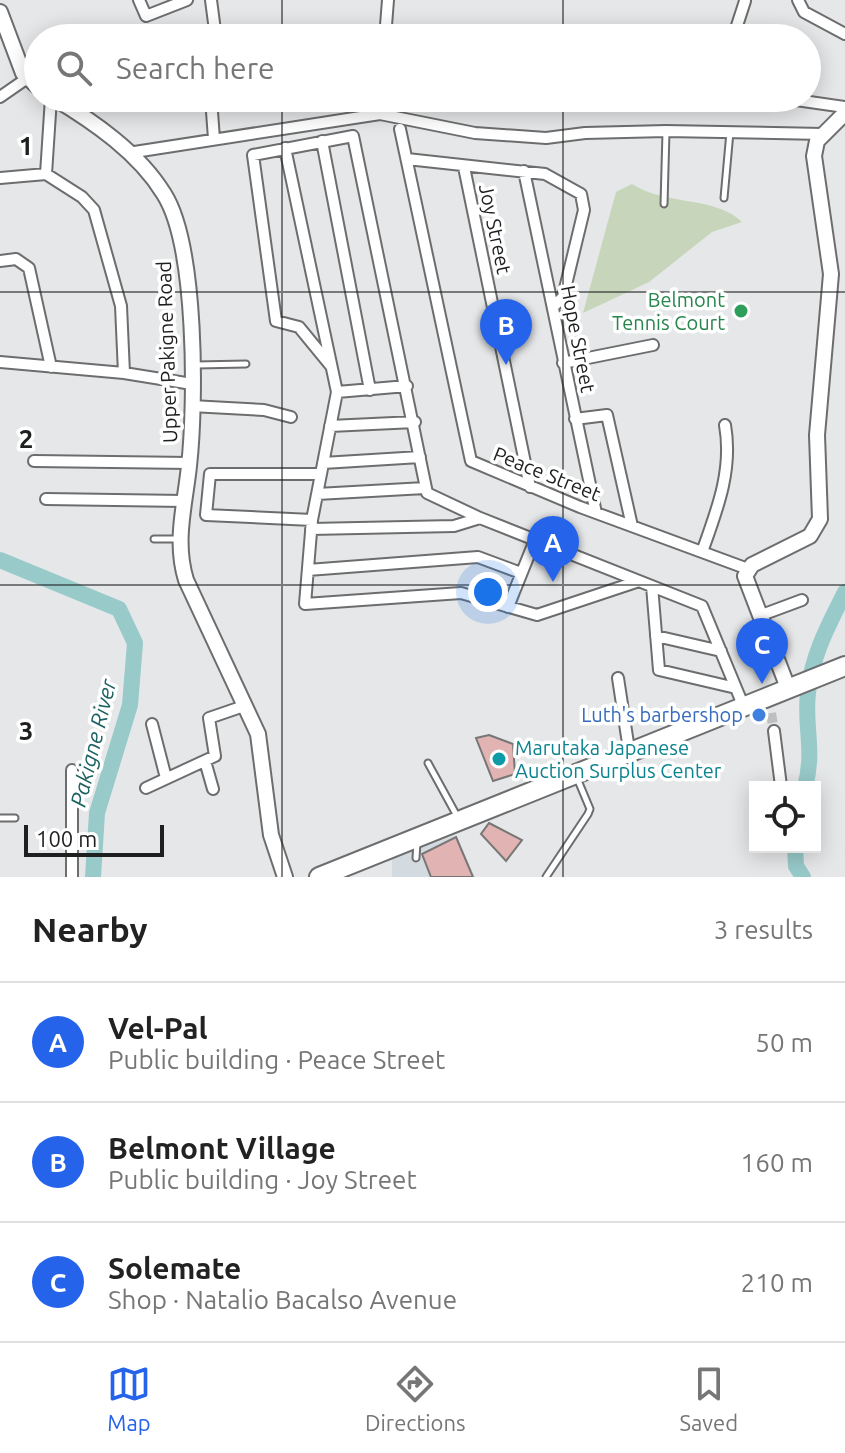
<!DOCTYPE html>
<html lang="en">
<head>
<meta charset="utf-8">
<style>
	body { margin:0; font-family:Ubuntu,sans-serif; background:#f2f2f2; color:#222 }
	.controls { position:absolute; right:24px; bottom:24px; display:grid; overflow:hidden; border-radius:0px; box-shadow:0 4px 20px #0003 }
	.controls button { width:72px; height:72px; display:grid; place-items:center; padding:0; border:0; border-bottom:2px solid #e0e0e0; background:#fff; color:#222; font:40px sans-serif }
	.scale { position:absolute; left:24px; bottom:20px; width:140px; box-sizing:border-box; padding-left:8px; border:4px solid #1e1f1f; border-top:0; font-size:22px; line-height:28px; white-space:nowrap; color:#1e1f1f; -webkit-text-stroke:6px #fff; paint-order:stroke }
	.you { position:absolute; left:488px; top:592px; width:28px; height:28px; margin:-20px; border:6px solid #fff; border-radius:50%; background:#1a73e8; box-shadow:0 0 0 12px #1a73e833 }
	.badge { display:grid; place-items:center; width:52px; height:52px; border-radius:50%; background:#2563eb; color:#fff; font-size:26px; font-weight:700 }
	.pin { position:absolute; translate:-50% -66px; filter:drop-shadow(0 2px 4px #0008) }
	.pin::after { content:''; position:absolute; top:42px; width:28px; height:24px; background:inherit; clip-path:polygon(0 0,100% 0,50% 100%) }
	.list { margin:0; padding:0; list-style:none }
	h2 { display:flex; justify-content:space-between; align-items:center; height:104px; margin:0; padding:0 32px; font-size:34px }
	h2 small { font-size:26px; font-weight:400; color:#767676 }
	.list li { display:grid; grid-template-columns:52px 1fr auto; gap:24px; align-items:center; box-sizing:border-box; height:120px; padding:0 32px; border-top:2px solid #e0e0e0 }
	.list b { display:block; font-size:30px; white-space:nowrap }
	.list p { margin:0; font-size:26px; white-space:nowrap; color:#767676 }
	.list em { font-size:26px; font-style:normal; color:#767676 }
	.icon { flex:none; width:44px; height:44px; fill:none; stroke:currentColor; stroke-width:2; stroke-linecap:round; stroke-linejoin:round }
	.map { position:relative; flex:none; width:845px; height:877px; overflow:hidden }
	.search { position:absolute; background:#fff; box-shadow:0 4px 20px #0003; left:24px; right:24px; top:24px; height:88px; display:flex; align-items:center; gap:20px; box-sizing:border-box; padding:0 28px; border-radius:44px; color:#767676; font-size:30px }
	.sheet { height:464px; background:#fff }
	nav { display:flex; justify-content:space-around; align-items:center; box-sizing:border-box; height:112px; border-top:2px solid #e0e0e0; background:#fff; font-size:22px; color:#767676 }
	nav a { display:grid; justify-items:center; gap:4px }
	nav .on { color:#2563eb }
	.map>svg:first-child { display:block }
	.built { fill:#d3dbe1 }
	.green { fill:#c7d5ba }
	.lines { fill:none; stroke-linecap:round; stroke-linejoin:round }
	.river { stroke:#98caca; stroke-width:16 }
	.building { fill:#e1b4b3; stroke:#787676; stroke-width:2 }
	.street-tunnel { stroke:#bebfc0; stroke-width:10; stroke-dasharray:10 5; stroke-linecap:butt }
	.lane-casing { stroke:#6c6d6e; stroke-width:9 }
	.street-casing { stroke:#6c6d6e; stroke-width:14 }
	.secondary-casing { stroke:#6c6d6e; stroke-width:18 }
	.highway-casing { stroke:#6c6d6e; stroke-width:22 }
	.lane { stroke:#fff; stroke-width:5 }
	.street { stroke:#fff; stroke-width:10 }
	.secondary { stroke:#fff; stroke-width:14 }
	.highway { stroke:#fff; stroke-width:18 }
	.grid { fill:none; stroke:#1e1f1f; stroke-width:2; stroke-opacity:0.55 }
	.leisure-dot { fill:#2e9e5b; stroke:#fff; stroke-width:3 }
	.shop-dot { fill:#3f7fe0; stroke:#fff; stroke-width:3 }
	.culture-dot { fill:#0f9aa8; stroke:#fff; stroke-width:3 }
	.labels { text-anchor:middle; stroke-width:7; stroke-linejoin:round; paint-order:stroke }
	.street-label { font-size:20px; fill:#1e1f1f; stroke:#fff }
	.leisure-label { font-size:20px; fill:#27864d; stroke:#fff; text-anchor:end }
	.shop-label { font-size:20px; fill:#366cbe; stroke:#fff; text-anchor:end }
	.culture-label { font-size:20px; fill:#0d838f; stroke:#fff; text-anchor:start }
	.water-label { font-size:22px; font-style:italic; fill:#1d6162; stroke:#fff }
	.grid-label { font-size:26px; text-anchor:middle; font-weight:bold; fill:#1e1f1f; stroke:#fff; stroke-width:7; stroke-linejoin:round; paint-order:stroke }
</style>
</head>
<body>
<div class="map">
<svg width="845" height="877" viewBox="0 0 845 877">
	<rect width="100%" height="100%" fill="#e6e7e8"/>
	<path class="built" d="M456 835 475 877H392V858Z"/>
	<path class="green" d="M632 184C666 206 716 196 742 222L712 232 649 282 583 313 616 192Z"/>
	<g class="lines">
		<path class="river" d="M0 560 119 609 135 643 130 705 97 813 93 877
			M805 787C815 750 804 727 808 693 812 655 828 626 845 592
			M795 847 796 866 803 877"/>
	</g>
	<path class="building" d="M489 735 513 744 515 774 493 781 476 738Z
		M489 823 522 840 506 861 481 834Z
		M456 837 473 877H431L422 854Z"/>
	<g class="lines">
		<path class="street-tunnel" d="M771 713 774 731"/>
		<defs>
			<path id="lane" d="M724 198 730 132
				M664 204 666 132
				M196 365 246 364
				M154 539H178
				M428 763 457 816
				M0 818H15
				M416 858 417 842
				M546 877 588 814 590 809 577 778"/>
			<path id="street" d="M139 0 146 16 187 0
				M211 0 216 38
				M798 0 804 12 845 34
				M385 38 388 0
				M733 38 745 1
				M0 97 26 79
				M211 98 214 139
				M782 98 845 107
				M68 106 84 98
				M380 114 381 98
				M400 129 471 461 580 507 748 569
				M322 141 370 390
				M285 148 337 392 312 520 305 604 461 593 537 615 639 581
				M128 153 380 114 475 133 546 138 585 133 666 131 823 134
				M407 159 545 174 581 194 584 210 563 297 554 306
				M464 167 530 487
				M524 171 596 513
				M46 174 51 98
				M0 178 46 174 82 197 94 210 121 306 124 373
				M0 261 16 259 29 268 51 367
				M0 362 124 373 192 384
				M563 363 653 345
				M331 366 299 327 276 321 253 155 353 136 427 493 480 518 702 606 743 705
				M337 392 407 386
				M191 406 264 410 291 417
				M575 419 607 415 632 526
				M330 426 415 422
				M34 461 190 463
				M323 463 420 457
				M317 494 425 488
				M46 499 184 501
				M312 520 206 515 210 474H321
				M311 529 454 526 480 518
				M702 552C717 510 733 470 725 425
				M308 570 478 557 521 573
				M652 586 659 670 736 688
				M508 607 535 540
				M759 616 802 600
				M656 636 721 651
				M618 678 629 750
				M152 724 166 778
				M774 731 781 786
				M205 761 213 789
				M72 770V877
				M146 788 215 756 209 718 244 706"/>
			<path id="secondary" d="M0 12 23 73 38 87
				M54 98C94 122 139 153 164 194 197 246 196 403 189 466 185 505 174 541 186 580L258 734 271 835 285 877
				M788 688 745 576 752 565 810 536 820 519 817 435 831 274 814 156 817 141 845 113"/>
			<path id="highway" d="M319 877 845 666"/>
		</defs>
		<use href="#lane" class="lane-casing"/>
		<use href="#street" class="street-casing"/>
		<use href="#secondary" class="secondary-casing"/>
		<use href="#highway" class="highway-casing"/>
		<use href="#lane" class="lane"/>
		<use href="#street" class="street"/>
		<use href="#secondary" class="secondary"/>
		<use href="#highway" class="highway"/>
	</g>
	<path class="grid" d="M282 0V38M563 0V38M282 98V877M563 98V877M0 292H845M0 585H845"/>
	<circle class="leisure-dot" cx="741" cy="311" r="8"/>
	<circle class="shop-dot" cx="759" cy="715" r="8"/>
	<circle class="culture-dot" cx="499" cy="759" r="8"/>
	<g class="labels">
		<g class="street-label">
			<text transform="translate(495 229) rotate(78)" y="7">Joy Street</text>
			<text transform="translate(578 339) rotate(79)" y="7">Hope Street</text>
			<text transform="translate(167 352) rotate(-92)" y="7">Upper Pakigne Road</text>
			<text transform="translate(547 474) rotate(22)" y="7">Peace Street</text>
		</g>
		<g class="leisure-label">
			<text x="725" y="307">Belmont<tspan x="725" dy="23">Tennis Court</tspan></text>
		</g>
		<g class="shop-label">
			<text x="743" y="722">Luth's barbershop</text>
		</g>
		<g class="culture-label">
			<text x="515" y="755">Marutaka Japanese<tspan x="515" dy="23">Auction Surplus Center</tspan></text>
		</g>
		<g class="water-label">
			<text transform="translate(93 743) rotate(-76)" y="8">Pakigne River</text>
		</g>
	</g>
	<g class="grid-label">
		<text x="26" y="155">1</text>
		<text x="26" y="448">2</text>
		<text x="26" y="740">3</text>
	</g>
</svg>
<div class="controls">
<button><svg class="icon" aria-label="locate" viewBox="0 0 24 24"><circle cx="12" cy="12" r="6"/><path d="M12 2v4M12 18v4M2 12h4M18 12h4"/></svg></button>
</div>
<div class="scale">100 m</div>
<div class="you"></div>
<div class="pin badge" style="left:553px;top:582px">A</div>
<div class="pin badge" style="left:506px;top:365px">B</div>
<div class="pin badge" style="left:762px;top:684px">C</div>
<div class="search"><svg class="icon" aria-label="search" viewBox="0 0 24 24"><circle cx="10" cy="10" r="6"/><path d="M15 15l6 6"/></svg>Search here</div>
</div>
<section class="sheet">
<h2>Nearby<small>3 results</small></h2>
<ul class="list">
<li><span class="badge">A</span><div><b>Vel-Pal</b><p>Public building · Peace Street</p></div><em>50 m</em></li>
<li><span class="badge">B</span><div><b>Belmont Village</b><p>Public building · Joy Street</p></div><em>160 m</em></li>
<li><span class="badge">C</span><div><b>Solemate</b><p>Shop · Natalio Bacalso Avenue</p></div><em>210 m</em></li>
</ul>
</section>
<nav>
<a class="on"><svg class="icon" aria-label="map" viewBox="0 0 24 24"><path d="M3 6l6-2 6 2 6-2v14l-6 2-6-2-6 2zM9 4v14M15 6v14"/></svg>Map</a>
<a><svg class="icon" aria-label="directions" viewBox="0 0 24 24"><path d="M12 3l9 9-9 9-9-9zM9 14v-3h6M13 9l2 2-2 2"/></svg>Directions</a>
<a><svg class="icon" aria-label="saved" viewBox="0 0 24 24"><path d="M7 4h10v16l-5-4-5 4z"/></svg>Saved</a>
</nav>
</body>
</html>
